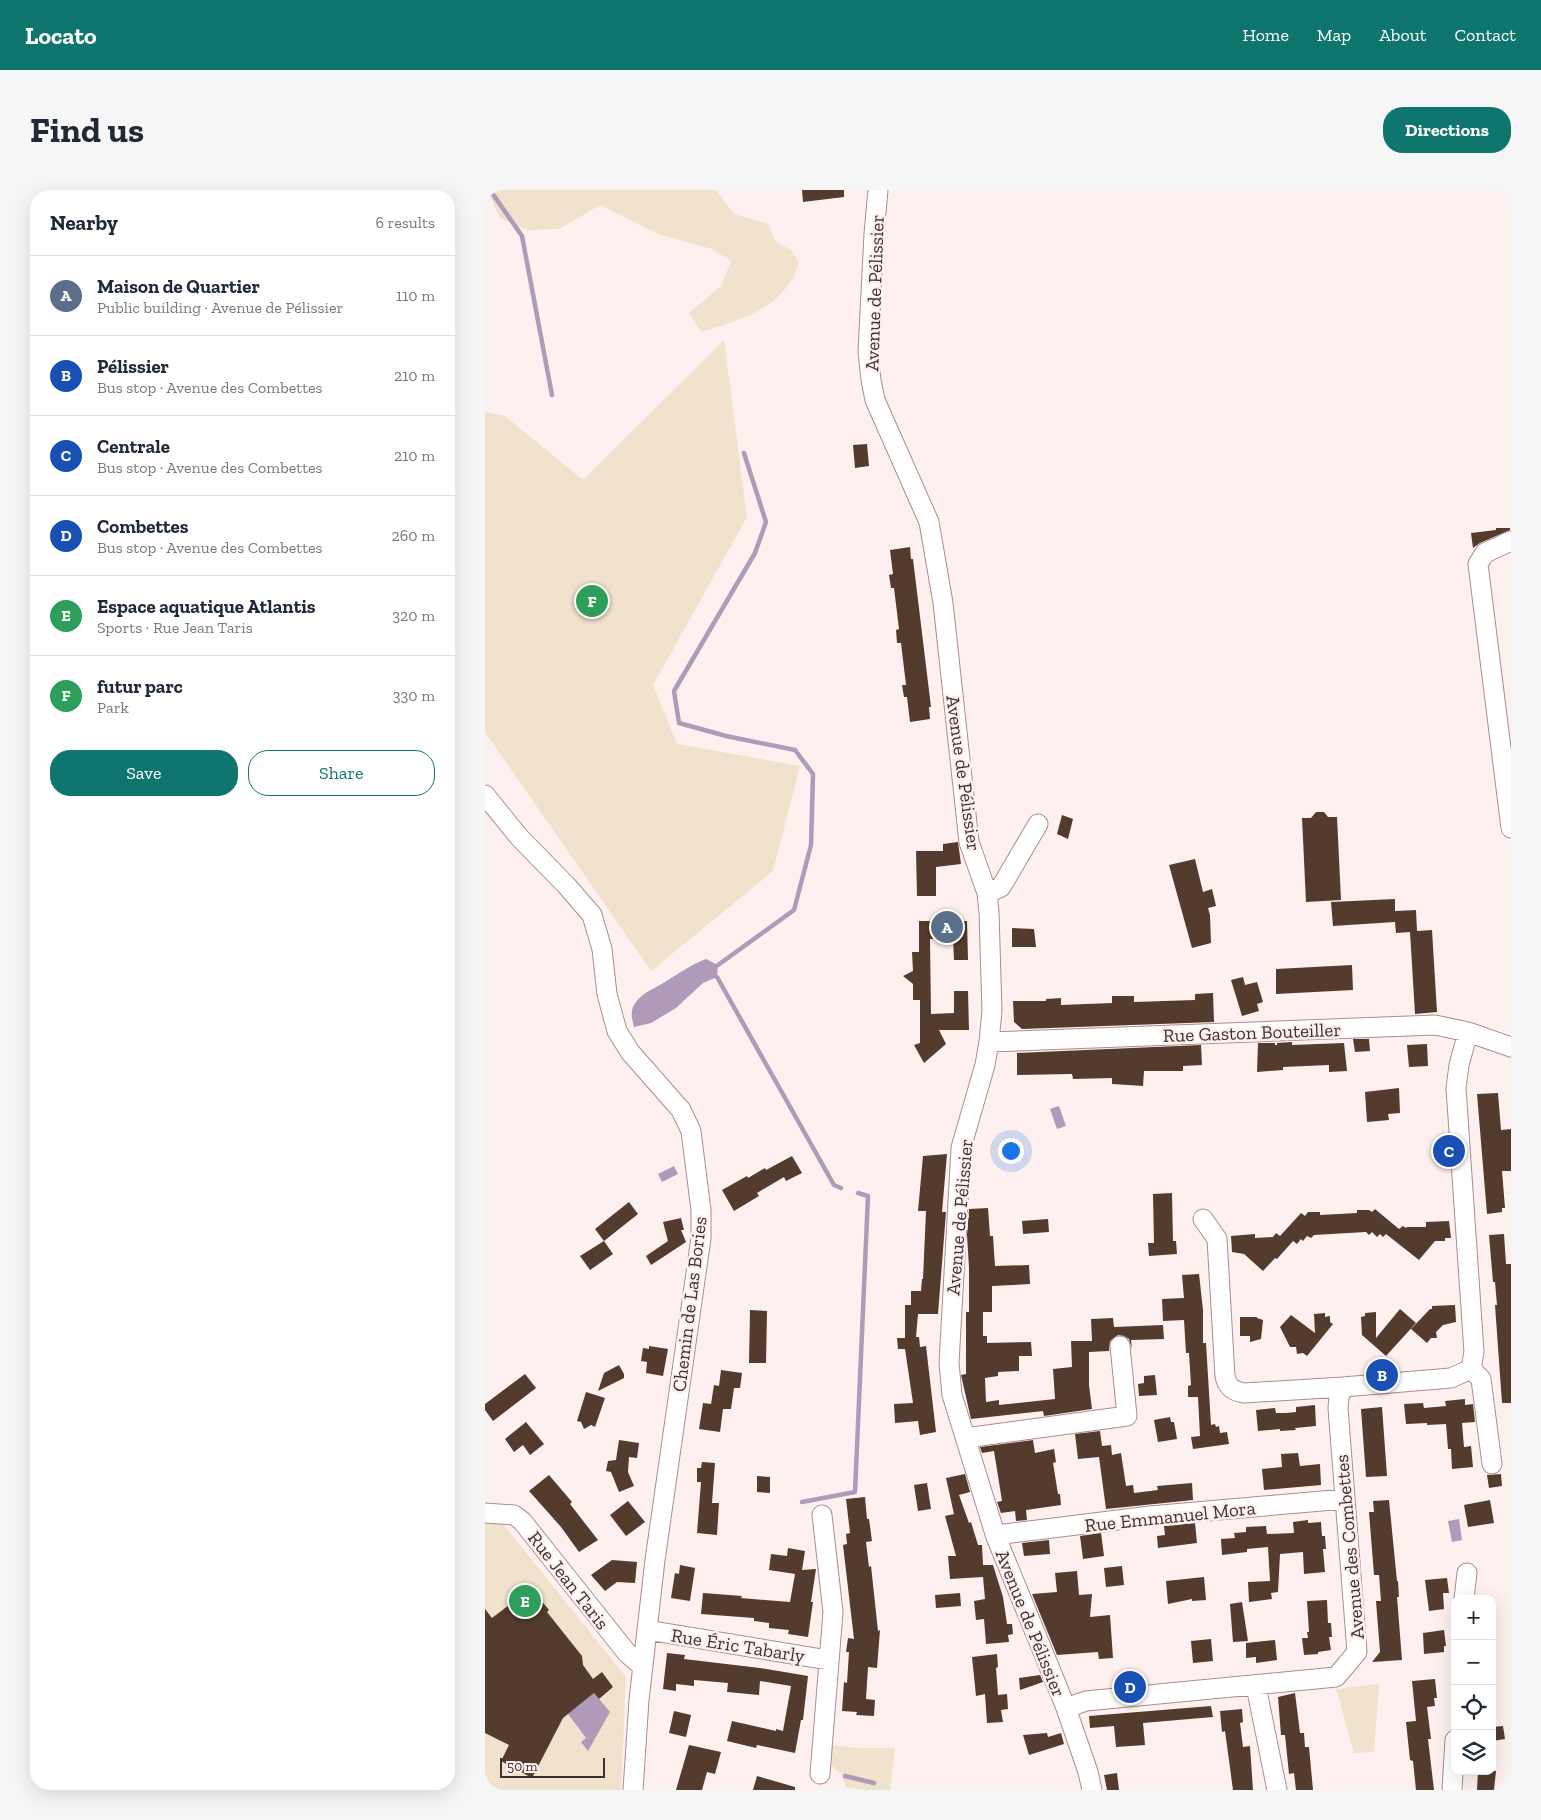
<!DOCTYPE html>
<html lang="en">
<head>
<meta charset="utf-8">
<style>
	body { margin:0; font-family:"Zilla Slab",serif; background:#f6f6f7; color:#1f2937 }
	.controls { position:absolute; right:15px; bottom:15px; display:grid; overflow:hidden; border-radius:10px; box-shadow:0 5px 20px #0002 }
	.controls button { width:45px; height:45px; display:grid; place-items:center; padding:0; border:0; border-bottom:1px solid #e0e1e3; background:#fff; color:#1f2937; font:25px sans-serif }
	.scale { position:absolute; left:15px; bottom:12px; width:105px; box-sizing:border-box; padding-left:5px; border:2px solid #3f3131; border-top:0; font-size:14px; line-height:18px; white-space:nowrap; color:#3f3131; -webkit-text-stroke:4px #fef0ef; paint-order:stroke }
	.you { position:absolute; left:525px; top:960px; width:18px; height:18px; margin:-12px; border:4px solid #fff; border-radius:50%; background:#1a73e8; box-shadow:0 0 0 8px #1a73e833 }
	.badge { display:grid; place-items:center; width:32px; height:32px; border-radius:50%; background:#0f766e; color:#fff; font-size:16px; font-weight:700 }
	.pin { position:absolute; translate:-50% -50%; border:2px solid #fff; box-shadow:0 1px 5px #0006 }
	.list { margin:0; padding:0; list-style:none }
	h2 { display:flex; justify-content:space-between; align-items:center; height:65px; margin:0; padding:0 20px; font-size:21px }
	h2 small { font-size:16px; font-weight:400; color:#747a83 }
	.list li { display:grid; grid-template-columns:32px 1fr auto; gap:15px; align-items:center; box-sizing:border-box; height:80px; padding:0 20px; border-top:1px solid #e0e1e3 }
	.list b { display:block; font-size:19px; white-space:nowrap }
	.list p { margin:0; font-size:16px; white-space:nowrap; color:#747a83 }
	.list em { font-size:16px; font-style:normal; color:#747a83 }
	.actions { display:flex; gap:10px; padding:15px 20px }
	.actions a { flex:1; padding:11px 0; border:1px solid #0f766e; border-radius:20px; text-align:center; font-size:18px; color:#0f766e }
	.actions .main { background:#0f766e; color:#fff }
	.icon { flex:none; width:28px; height:28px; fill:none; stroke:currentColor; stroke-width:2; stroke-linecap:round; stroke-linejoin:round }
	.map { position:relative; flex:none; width:1026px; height:1600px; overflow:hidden; border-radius:20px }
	header { display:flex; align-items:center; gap:30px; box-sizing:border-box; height:70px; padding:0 25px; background:#0f766e; color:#fff }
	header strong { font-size:24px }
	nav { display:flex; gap:28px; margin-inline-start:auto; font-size:18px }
	.intro { display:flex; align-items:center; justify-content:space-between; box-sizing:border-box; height:120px; padding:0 30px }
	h1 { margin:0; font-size:35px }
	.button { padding:12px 22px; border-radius:20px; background:#0f766e; color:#fff; font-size:18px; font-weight:700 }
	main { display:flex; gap:30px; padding:0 30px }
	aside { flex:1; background:#fff; border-radius:20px; box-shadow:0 5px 20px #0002 }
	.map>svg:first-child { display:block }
	.green { fill:#f0e2cc }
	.water { fill:#b09ab9 }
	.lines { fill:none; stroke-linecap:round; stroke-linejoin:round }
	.stream { stroke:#b09ab9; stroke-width:4.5 }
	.building { fill:#533b2e }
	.minor-casing { stroke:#ad8c8c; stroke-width:21 }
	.minor { stroke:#fff; stroke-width:19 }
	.labels { text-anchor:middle; stroke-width:5; stroke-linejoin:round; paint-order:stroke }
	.street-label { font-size:19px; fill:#3f3131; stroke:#fef0ef }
</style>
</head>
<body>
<header>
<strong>Locato</strong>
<nav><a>Home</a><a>Map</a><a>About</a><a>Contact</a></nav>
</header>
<div class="intro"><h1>Find us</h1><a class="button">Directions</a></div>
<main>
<aside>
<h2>Nearby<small>6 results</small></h2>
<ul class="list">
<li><span class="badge" style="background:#5c6f8a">A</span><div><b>Maison de Quartier</b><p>Public building · Avenue de Pélissier</p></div><em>110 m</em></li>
<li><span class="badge" style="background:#1a4fb4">B</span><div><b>Pélissier</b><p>Bus stop · Avenue des Combettes</p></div><em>210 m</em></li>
<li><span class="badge" style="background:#1a4fb4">C</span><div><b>Centrale</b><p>Bus stop · Avenue des Combettes</p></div><em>210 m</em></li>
<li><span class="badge" style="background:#1a4fb4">D</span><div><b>Combettes</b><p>Bus stop · Avenue des Combettes</p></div><em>260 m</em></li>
<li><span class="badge" style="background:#2e9e5b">E</span><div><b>Espace aquatique Atlantis</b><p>Sports · Rue Jean Taris</p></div><em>320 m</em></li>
<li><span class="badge" style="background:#2e9e5b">F</span><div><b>futur parc</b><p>Park</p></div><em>330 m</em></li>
</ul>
<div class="actions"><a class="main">Save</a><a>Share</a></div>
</aside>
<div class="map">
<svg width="1026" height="1600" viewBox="0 0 1026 1600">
	<rect width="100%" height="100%" fill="#fef0ef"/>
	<path class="green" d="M2 0H231L249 24 283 34 291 52 306 60 314 72C302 117 256 130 216 142L204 123 236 96 246 71 227 59 173 44 115 15 74 39 42 40 15 28Z
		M239 150 262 327 168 495 192 554 315 576 288 681 166 781 0 542V222L20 226 98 290Z
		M0 1331 19 1335 141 1487 136 1600H0Z
		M894 1494 889 1562 869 1563 851 1499Z
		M343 1555 378 1558H410L405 1600H382L361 1597 356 1584 344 1573Z"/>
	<path class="water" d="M221 769 233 775 232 787 218 793 191 818 166 833 149 837C147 829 145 822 149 815 157 802 169 799 180 792 194 783 206 775 221 769Z
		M574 916 581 936 572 939 565 919Z
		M189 976 193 984 177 992 173 984Z
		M974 1329 977 1350 967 1352 963 1331Z
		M109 1503 125 1522 103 1561 96 1552 101 1548 83 1524Z"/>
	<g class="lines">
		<path class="stream" d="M5 0 37 46 67 205
			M233 775 309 720 326 655 328 584 310 560 241 546 194 533 189 501 270 363 281 332 259 263
			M232 787 349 995 356 998
			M317 1312 370 1302 383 1006 373 1003
			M360 1586 389 1593"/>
	</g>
	<path class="building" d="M317 0H359V7L318 12Z
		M382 254 384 276 370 278 368 255Z
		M1011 338H1025V340L995 353 988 358 986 343 1011 340Z
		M425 357 426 369H428L446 517H444L445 529 425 532 422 507H419L417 495H421L416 453H412L411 440 414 439 409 398H406L404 385 408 384 405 360Z
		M831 622H839L843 627H852L856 710 821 712 817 628H826Z
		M577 625 588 629 583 649 572 644Z
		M473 652 476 674 451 677V706H432L431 661H458V654Z
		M710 669 718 702 727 699 731 716 723 718 725 725 726 753 707 758 684 675Z
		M910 709V721L931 720 932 741 947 740 952 822 930 824 925 742 911 743 910 732 848 736 846 712Z
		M434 731H482L483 770H469L468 748 445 749 446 824 469 823V801H483L484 840H454L461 854 439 873 429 855 435 853V810H428V794L418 786 428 781 427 762H434Z
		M527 738 549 739 551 757H527Z
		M867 775 868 800 791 804V779Z
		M758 787 760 795 772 792 778 812 772 814 774 821 757 826 746 790Z
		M728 803 729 832 537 839 529 832 528 811H561V809L576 808V815L627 813V806H649V812L710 810V804Z
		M868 849H884L885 861 870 862Z
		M807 852V855L859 853 862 881 844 882V875L798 877V880L772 882 773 853H790V855H792V853Z
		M942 854 943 876 924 877 922 855Z
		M716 855 717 875 698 876V881H659L658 896 627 894V888L588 889 587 884 532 885V863Z
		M914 898 915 923 903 924 904 930 882 932 880 902Z
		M1013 903 1016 940 1026 939V981H1017L1020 1018H1017V1022L1002 1024 992 904Z
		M462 964 457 1022H461L453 1124H433L431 1147H434L435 1157 441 1156 451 1242 435 1245 433 1231 410 1233 409 1214 428 1213 420 1159H413L412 1148H420V1115H426V1101H436L437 1089H438L441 1021H433L438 966Z
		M307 966 317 983 301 991 299 987 272 1003 274 1006 249 1021 237 1000 262 986 263 988 280 978 281 980Z
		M687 1003 688 1051H691L692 1064 664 1066 663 1053H669L668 1004Z
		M144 1012 153 1024 119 1051 110 1039Z
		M503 1018 505 1046H508L510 1076 544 1075 545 1094 507 1096V1122H498V1146H502V1153L546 1152 547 1166H534V1181L513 1182V1186L500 1188 501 1212 514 1210V1215L570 1209 568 1179 587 1177 586 1151H607L606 1129 628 1128 629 1137 678 1135 679 1149 646 1150 647 1159 644 1149 639 1146 633 1145 625 1151 624 1161 604 1162V1195L607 1219 559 1226 558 1221 486 1229 476 1185 481 1184V1122H484V1078L482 1045 484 1019Z
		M890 1019 914 1039 918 1036 921 1038 922 1037H941V1032L964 1031 966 1048H960V1051H950L934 1070 901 1044 898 1047 895 1044 892 1047 887 1042 884 1045 881 1042 829 1045 826 1048 822 1046 818 1051 816 1049 812 1054 808 1051 792 1069 790 1068 778 1081 759 1064 747 1062 746 1046 770 1044V1048L788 1047 791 1043 795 1046 816 1023 820 1026 823 1022H835V1025L872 1023V1020H884L887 1022Z
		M196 1028 199 1040H196L201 1052 166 1075 161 1066 183 1051 178 1032Z
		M563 1029 564 1042 538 1044 537 1031Z
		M1019 1044 1021 1074H1026V1213H1017L1010 1115H1012L1010 1092H1008L1004 1045Z
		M119 1051 128 1064 105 1080 95 1066Z
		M714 1084 718 1120V1153H721L726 1235 730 1234 731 1237 734 1236 735 1243 742 1242 744 1254 708 1259 706 1247 715 1246 713 1207H703V1196L706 1195 704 1163H701L699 1130 678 1131 677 1109 699 1108 697 1085Z
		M970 1115 971 1132 958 1135 951 1142 952 1148H946L942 1153 926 1139 945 1119H947V1116Z
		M915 1119 931 1133 901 1166 877 1145 876 1127 880 1126V1123L891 1122V1148Z
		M265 1120 282 1121 281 1173H264Z
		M840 1123V1127L845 1126V1132L848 1134 822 1166 818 1163 812 1164 811 1157H805L795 1137 806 1125 830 1143 829 1124Z
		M755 1127H772V1128L778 1130 776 1149 765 1152V1146H755Z
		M164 1156 183 1159 178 1186 161 1183 162 1172 156 1171 158 1158 164 1159Z
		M134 1175 139 1184V1188L113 1201 119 1183Z
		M236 1180 257 1183 255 1198H249L246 1219H238L235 1242 214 1239 218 1213 226 1214 229 1195 234 1196Z
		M40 1184 51 1198 8 1231 0 1220V1214Z
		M670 1185 672 1205 654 1206 653 1194 659 1193V1186Z
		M101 1202 120 1208 110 1237 106 1235 99 1239 96 1232 92 1231Z
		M980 1209V1215L988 1214 990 1232 977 1233 979 1257 986 1256 988 1277 967 1279 966 1259H963L961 1234 942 1235V1233L921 1234 919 1214 938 1213 939 1218 961 1216 960 1211Z
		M830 1215 831 1236 810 1238 811 1240 795 1241V1239L773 1241 771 1220 790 1218 791 1223H801L811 1222V1217Z
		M897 1217 902 1286 881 1287 876 1219Z
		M685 1227 686 1232H689L692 1249 673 1252 669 1230Z
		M41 1232 59 1254 45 1265 38 1255 29 1262 20 1249Z
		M615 1241 617 1256 626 1255 627 1265 636 1263 641 1296 648 1295 649 1303 673 1300 672 1296 707 1293 708 1310 621 1319 614 1267 593 1269 590 1244Z
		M134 1250 154 1253 152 1268 144 1267 143 1282 149 1296 134 1302 126 1282 121 1281 123 1271 131 1270Z
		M548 1250 550 1263 569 1259 571 1272 568 1273 573 1304H575L576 1315 541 1320 542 1330 531 1331 530 1321 516 1323 512 1312 517 1311 509 1261 497 1263 495 1257Z
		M813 1263 815 1276 835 1274 836 1295 779 1300 777 1279 797 1277 796 1264Z
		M217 1272 230 1273 227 1313H234L232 1345 212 1343 216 1292H212V1278H216Z
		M480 1284 485 1302 474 1305 484 1333 486 1332 493 1355H497L498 1375H508L518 1407 522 1434H527L528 1444 523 1445 524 1452 501 1454 499 1429 491 1430 489 1411 500 1409 498 1387 465 1389 463 1366H471L460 1326 469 1324 461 1288Z
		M1016 1284 1017 1296 1004 1298 1002 1285Z
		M64 1285 87 1312 85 1314 113 1350 94 1362 76 1337 44 1301Z
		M272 1286 285 1287V1303L272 1302Z
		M442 1293 446 1319 433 1321 429 1295Z
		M380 1307 382 1329H384L387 1351 381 1352 384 1377 386 1376 393 1441 395 1440 392 1478 383 1477 381 1509 390 1510 389 1526 371 1525 372 1522 357 1521 359 1492 362 1493 364 1462H361L363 1448 369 1449 358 1355 362 1354 361 1344 365 1343 361 1309Z
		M904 1310 912 1391H913L914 1407H912L917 1470 887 1472 895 1462 891 1411H896L894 1385H889L884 1322H889L888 1311Z
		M1005 1310 1009 1333 983 1337 979 1315Z
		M143 1311 160 1332 141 1346 125 1325Z
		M823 1330V1333L836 1332 837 1346H840L841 1359H838L840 1382 819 1384 818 1362 795 1364 793 1402 786 1403 787 1409 764 1412 763 1392 785 1391 783 1357 762 1359V1362L737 1365 736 1349 750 1348 749 1343 761 1342V1337L781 1336 782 1344 809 1343 808 1332Z
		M710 1333 712 1353 673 1358 672 1346 680 1345 679 1336Z
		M616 1343 619 1366 598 1369 595 1346Z
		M564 1350 565 1364 539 1366 537 1353Z
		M303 1358 320 1361 317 1380 331 1379 326 1412H328L323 1447 303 1444 304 1440 284 1438V1433L269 1431V1428L216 1424 218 1403 257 1406 256 1408 305 1412 310 1384 284 1380 286 1364 302 1366Z
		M127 1370 152 1372 150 1393 132 1392 120 1401 106 1385Z
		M195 1375 210 1378 205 1411 186 1408 190 1383 194 1384Z
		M637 1376 639 1395 621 1397 619 1378Z
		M592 1381 594 1405 607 1404 605 1427 625 1425 628 1468 614 1469 613 1462 572 1465 547 1404 572 1402 570 1383Z
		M719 1387 721 1410 707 1411V1409L683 1414 681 1391Z
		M962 1388 964 1403H958L959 1419 944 1421 940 1390Z
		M46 1398 64 1420 62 1422 97 1466 98 1475 108 1489 117 1482 128 1497 114 1509 109 1503 78 1528 47 1588 16 1571 24 1555 0 1543V1419L7 1428Z
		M475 1403 476 1416 451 1418 450 1405Z
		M842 1410 843 1433H846L847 1447H844L846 1460 833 1462V1464L819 1465 817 1448H823L822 1442H824L822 1411Z
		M757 1412 763 1451 748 1452 745 1414Z
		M959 1440 961 1456H959V1462L939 1464 938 1443Z
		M726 1449 728 1471 708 1473 706 1451Z
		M790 1450 792 1470 771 1473V1467L761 1468V1453Z
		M182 1463 200 1465 199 1469 275 1478 323 1486 318 1530H316L310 1563 272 1555 271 1558 242 1551 247 1531 291 1541V1539L298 1541 306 1496 275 1491 274 1505 242 1502 243 1493 209 1490V1496L191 1494V1501L178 1499Z
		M512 1464 513 1477 511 1478 513 1505 522 1504 523 1519 516 1520 518 1532 502 1533 500 1504 491 1506 487 1467Z
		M555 1485 558 1492 535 1500 534 1488Z
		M950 1489 952 1508H949L950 1516 942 1517 946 1549H943L949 1600H931L928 1571 925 1570 921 1532 931 1531 927 1491Z
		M810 1503 815 1543H819L820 1557H824L828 1600H811L809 1583 804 1584 800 1545H796L793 1507Z
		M726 1516 728 1527 658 1533 660 1555 631 1557 629 1536 605 1538 604 1526Z
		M757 1519 758 1532 755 1533 758 1557 765 1556 768 1600H748L740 1541 737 1542 735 1521Z
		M189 1521 206 1525 201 1547 184 1543Z
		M1018 1536 1020 1549 1007 1551V1537Z
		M562 1543 563 1547 576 1543 579 1554 544 1565 538 1545Z
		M204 1555 236 1562 230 1584 222 1582 217 1600H191Z
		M993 1581H1011L1009 1600H992Z
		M632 1583 634 1600H622L619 1585Z
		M272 1586 310 1597V1600H268Z"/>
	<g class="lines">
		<defs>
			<path id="minor" d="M393 0 389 44 383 161 386 190 390 210 444 332 458 413 484 652 502 703 504 722 507 821 504 852 500 875 476 958 464 1173 467 1205 511 1347 581 1518 603 1582 607 1600
				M1026 351 1000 363 993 374 1026 638
				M0 605 34 647 81 695 107 725 117 759 122 804 132 841 145 862 196 920 206 941 216 1020V1048L170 1370 154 1510 148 1600
				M502 703 516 697 553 634
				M504 852 950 835 983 842 1026 857
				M718 1029 732 1049 740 1186C742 1197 748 1201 759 1203L858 1197 966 1188 986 1179 989 1162 971 898 974 875 983 842
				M986 1179 996 1189 1007 1274
				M480 1248 642 1226 635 1156
				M0 1323 29 1325 37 1331 142 1463 158 1477
				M511 1345 665 1326 860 1309
				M979 1409 982 1383
				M162 1440 343 1470
				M771 1496 792 1600
				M581 1518 601 1511 851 1487 872 1462 853 1218 854 1207 858 1197
				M335 1584 348 1422 337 1325
				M967 1600 970 1550"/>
		</defs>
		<use href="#minor" class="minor-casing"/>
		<use href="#minor" class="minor"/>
	</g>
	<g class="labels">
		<g class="street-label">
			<text transform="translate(389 103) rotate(-88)" y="7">Avenue de Pélissier</text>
			<text transform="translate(479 583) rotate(82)" y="7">Avenue de Pélissier</text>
			<text transform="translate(767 842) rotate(-2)" y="7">Rue Gaston Bouteiller</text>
			<text transform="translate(474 1027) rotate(-85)" y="7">Avenue de Pélissier</text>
			<text transform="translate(204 1114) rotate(-83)" y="7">Chemin de Las Bories</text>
			<text transform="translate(685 1326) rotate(-6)" y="7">Rue Emmanuel Mora</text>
			<text transform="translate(864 1357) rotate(-95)" y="7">Avenue des Combettes</text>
			<text transform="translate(84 1390) rotate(52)" y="7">Rue Jean Taris</text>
			<text transform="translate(546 1433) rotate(68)" y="7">Avenue de Pélissier</text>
			<text transform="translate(253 1455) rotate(9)" y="7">Rue Éric Tabarly</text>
		</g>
	</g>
</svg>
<div class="controls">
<button>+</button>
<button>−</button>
<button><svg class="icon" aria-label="locate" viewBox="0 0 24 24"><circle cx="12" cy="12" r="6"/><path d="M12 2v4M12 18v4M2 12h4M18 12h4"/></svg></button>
<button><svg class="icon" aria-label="layers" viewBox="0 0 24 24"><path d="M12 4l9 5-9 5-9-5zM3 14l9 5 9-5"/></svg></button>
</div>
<div class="scale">50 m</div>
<div class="you"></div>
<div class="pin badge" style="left:462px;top:737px;background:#5c6f8a">A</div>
<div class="pin badge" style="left:897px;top:1185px;background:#1a4fb4">B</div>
<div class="pin badge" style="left:964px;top:961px;background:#1a4fb4">C</div>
<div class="pin badge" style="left:645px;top:1497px;background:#1a4fb4">D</div>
<div class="pin badge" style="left:40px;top:1411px;background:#2e9e5b">E</div>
<div class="pin badge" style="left:107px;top:411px;background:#2e9e5b">F</div>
</div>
</main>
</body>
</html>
